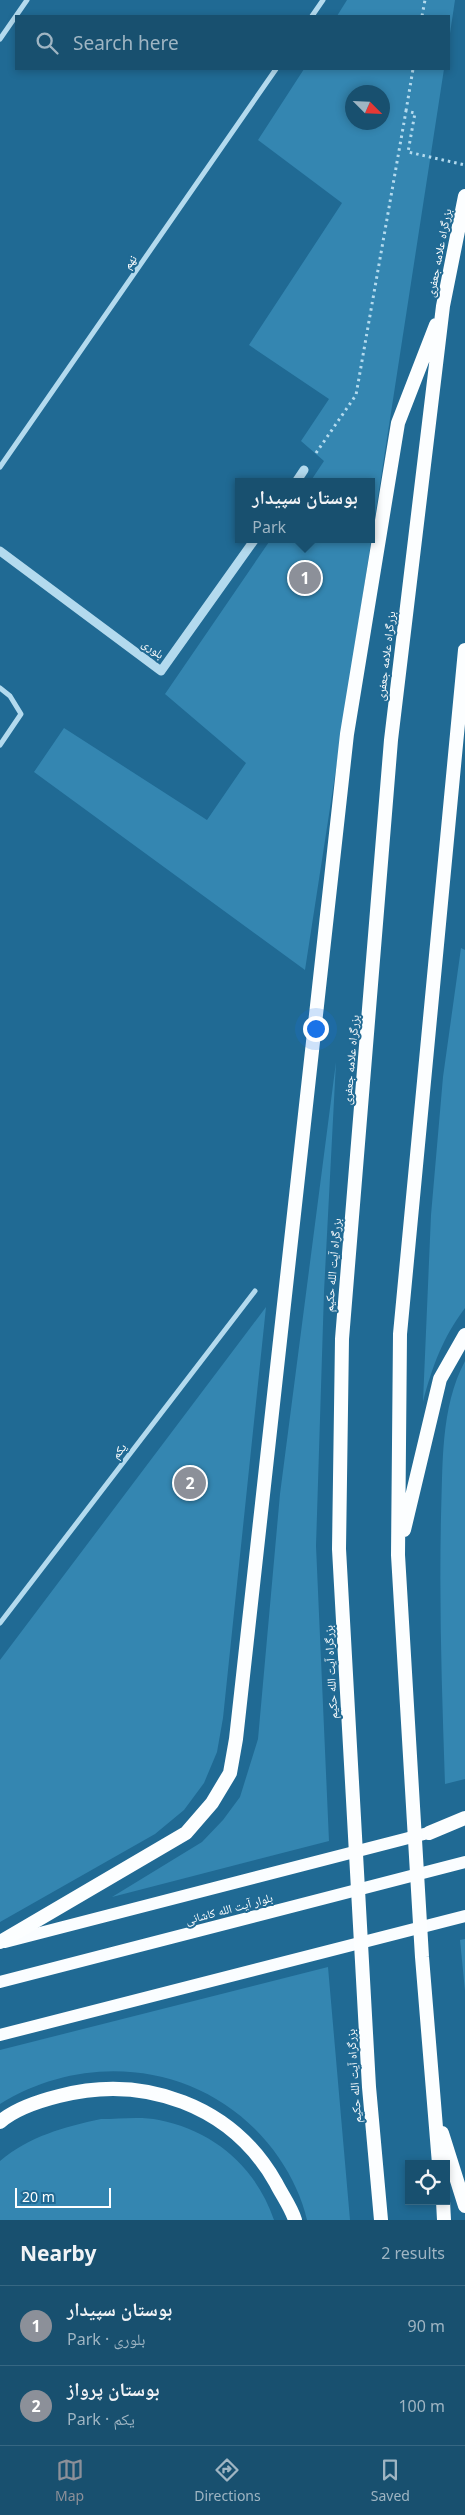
<!DOCTYPE html>
<html lang="en">
<head>
<meta charset="utf-8">
<style>
	body { margin:0; font-family:"Noto Sans","Noto Naskh Arabic",sans-serif; background:#215774; color:#f1f3f6 }
	.controls { position:absolute; right:15px; bottom:15px; display:grid; overflow:hidden; border-radius:0px; box-shadow:0 2px 8px #0003 }
	.controls button { width:45px; height:45px; display:grid; place-items:center; padding:0; border:0; border-bottom:1px solid #366782; background:#18506f; color:#f1f3f6; font:25px sans-serif }
	.compass { position:absolute; left:345px; top:85px; width:45px; height:45px; border-radius:50%; background:#18506f; box-shadow:0 2px 8px #0003; rotate:114deg }
	.scale { position:absolute; left:15px; bottom:12px; width:96px; box-sizing:border-box; padding-left:5px; border:2px solid #fff; border-top:0; font-size:14px; line-height:18px; white-space:nowrap; color:#fff; -webkit-text-stroke:4px #206a94; paint-order:stroke }
	.you { position:absolute; left:315px; top:1028px; width:18px; height:18px; margin:-12px; border:4px solid #fff; border-radius:50%; background:#1a73e8; box-shadow:0 0 0 8px #1a73e833 }
	.badge { display:grid; place-items:center; width:32px; height:32px; border-radius:50%; background:#8c9099; color:#fff; font-size:16px; font-weight:700 }
	.pin { position:absolute; translate:-50% -50%; border:2px solid #fff; box-shadow:0 1px 5px #0006 }
	.popup { position:absolute; left:235px; top:478px; width:140px; height:65px; box-sizing:border-box; display:grid; place-content:center; border-radius:0px; background:#18506f; filter:drop-shadow(0 1px 4px #0005); font-size:16px; white-space:nowrap; color:#9fb5c3 }
	.popup b { font-size:19px; color:#f1f3f6 }
	.popup::after { content:''; position:absolute; left:50%; top:100%; margin-left:-10px; border:10px solid transparent; border-top-color:#18506f }
	.list { margin:0; padding:0; list-style:none }
	h2 { display:flex; justify-content:space-between; align-items:center; height:65px; margin:0; padding:0 20px; font-size:21px }
	h2 small { font-size:16px; font-weight:400; color:#9fb5c3 }
	.list li { display:grid; grid-template-columns:32px 1fr auto; gap:15px; align-items:center; box-sizing:border-box; height:80px; padding:0 20px; border-top:1px solid #366782 }
	.list b { display:block; font-size:19px; white-space:nowrap }
	.list p { margin:0; font-size:16px; white-space:nowrap; color:#9fb5c3 }
	.list em { font-size:16px; font-style:normal; color:#9fb5c3 }
	.icon { flex:none; width:28px; height:28px; fill:none; stroke:currentColor; stroke-width:2; stroke-linecap:round; stroke-linejoin:round }
	.map { position:relative; flex:none; width:465px; height:2220px; overflow:hidden }
	.search { position:absolute; background:#18506f; box-shadow:0 2px 8px #0003; left:15px; right:15px; top:15px; height:55px; display:flex; align-items:center; gap:12px; box-sizing:border-box; padding:0 18px; border-radius:0px; color:#9fb5c3; font-size:19px }
	.sheet { height:225px; background:#18506f }
	nav { display:flex; justify-content:space-around; align-items:center; box-sizing:border-box; height:70px; border-top:1px solid #366782; background:#18506f; font-size:14px; color:#9fb5c3 }
	nav a { display:grid; justify-items:center; gap:2px }
	nav .on { color:#8c9099 }
	.map>svg:first-child { display:block }
	.green { fill:#3486b1; fill-rule:evenodd }
	.lines { fill:none; stroke-linecap:round; stroke-linejoin:round }
	.path { stroke:#b3daee; stroke-width:3; stroke-dasharray:2.5 4; stroke-linecap:butt }
	.minor { stroke:#b3daee; stroke-width:5 }
	.tertiary { stroke:#b3daee; stroke-width:9 }
	.primary { stroke:#fafdff; stroke-width:12 }
	.trunk { stroke:#fcfeff; stroke-width:14 }
	.labels { text-anchor:middle; stroke-width:4; stroke-linejoin:round; paint-order:stroke }
	.street-label { font-size:12px; fill:#fff; stroke:#206a94 }
</style>
</head>
<body>
<div class="map">
<svg width="465" height="2220" viewBox="0 0 465 2220">
	<rect width="100%" height="100%" fill="#206a94"/>
	<path class="green" d="M347 0H455L449 40V16H337Z
		M304 69H444L305 970 34 772 64 728 207 820 246 763 165 694 271 539H371V482H310L324 461 301 441 329 399 249 345 342 203 258 140ZM352 92H382V122H352Z
		M461 948 465 950V1308C443 1337 432 1367 423 1402L431 1215 443 1077Z
		M336 1062 324 1292 316 1546 329 1841 112 1897 202 1842 223 1820 240 1797 258 1739 280 1494Z
		M266 1307 223 1718 217 1752 204 1783 184 1810 155 1834 0 1922V1660Z
		M465 1361V1779L445 1784C442 1695 439 1607 441 1517 443 1466 440 1408 465 1361Z
		M465 1939V1991L460 1940Z
		M328 1967 350 2220H307C302 2198 292 2177 279 2158 216 2066 94 2046 0 2104V2050Z
		M101 2119C120 2119 141 2116 159 2120 214 2131 256 2167 274 2220H0V2161C30 2136 64 2127 101 2119Z"/>
	<g class="lines">
		<path class="path" d="M422 16 425 0
			M406 111 413 69
			M316 453 356 395 406 111 415 113 408 152 465 165"/>
		<path class="minor" d="M312 16 323 0
			M0 39 27 0
			M0 467 276 69
			M0 688 10 696 21 714 0 745
			M0 1623 255 1291"/>
		<path class="tertiary" d="M296 482 304 470
			M0 551 161 671 255 539"/>
		<path class="primary" d="M5 1942 424 1834
			M0 1982 465 1862
			M0 2035 465 1916"/>
		<path class="trunk" d="M404 1530 440 1379 465 1335
			M429 1833 465 1818
			M0 1942 186 1833 212 1803 230 1773 236 1739 347 734 398 423 436 325
			M0 2122C16 2108 39 2101 59 2096 144 2074 232 2105 276 2183 282 2195 291 2207 295 2220
			M442 2133 465 2206
			M439 2164 422 1957 398 1555 400 1334 465 650
			M443 2201 444 2220
			M381 2220 369 2087 339 1549 342 1339 391 740 443 306 465 196"/>
	</g>
	<g class="labels">
		<g class="street-label">
			<text transform="translate(439 253) rotate(-79)" y="4">بزرگراه علامه جعفری</text>
			<text transform="translate(130 262) rotate(-55)" y="4">نهم</text>
			<text transform="translate(153 649) rotate(37)" y="4">بلوری</text>
			<text transform="translate(386 656) rotate(-83)" y="4">بزرگراه علامه جعفری</text>
			<text transform="translate(351 1060) rotate(-85)" y="4">بزرگراه علامه جعفری</text>
			<text transform="translate(333 1265) rotate(-85)" y="4">بزرگراه آیت الله حکیم</text>
			<text transform="translate(119 1451) rotate(-52)" y="4">یکم</text>
			<text transform="translate(331 1672) rotate(-93)" y="4">بزرگراه آیت الله حکیم</text>
			<text transform="translate(229 1909) rotate(-15)" y="4">بلوار آیت الله کاشانی</text>
			<text transform="translate(354 2076) rotate(-94)" y="4">بزرگراه آیت الله حکیم</text>
		</g>
	</g>
</svg>
<div class="controls">
<button><svg class="icon" aria-label="locate" viewBox="0 0 24 24"><circle cx="12" cy="12" r="6"/><path d="M12 2v4M12 18v4M2 12h4M18 12h4"/></svg></button>
</div>
<svg class="compass" viewBox="-18 -18 36 36"><path d="M0-13l5 13h-10z" fill="#e53935"/><path d="M0 13l5-13h-10z" fill="#9fb5c3"/></svg>
<div class="scale">20 m</div>
<div class="you"></div>
<div class="pin badge" style="left:305px;top:578px">1</div>
<div class="popup"><b>بوستان سپیدار</b>Park</div>
<div class="pin badge" style="left:190px;top:1483px">2</div>
<div class="search"><svg class="icon" aria-label="search" viewBox="0 0 24 24"><circle cx="10" cy="10" r="6"/><path d="M15 15l6 6"/></svg>Search here</div>
</div>
<section class="sheet">
<h2>Nearby<small>2 results</small></h2>
<ul class="list">
<li><span class="badge">1</span><div><b>بوستان سپیدار</b><p>Park · بلوری</p></div><em>90 m</em></li>
<li><span class="badge">2</span><div><b>بوستان پرواز</b><p>Park · یکم</p></div><em>100 m</em></li>
</ul>
</section>
<nav>
<a class="on"><svg class="icon" aria-label="map" viewBox="0 0 24 24"><path d="M3 6l6-2 6 2 6-2v14l-6 2-6-2-6 2zM9 4v14M15 6v14"/></svg>Map</a>
<a><svg class="icon" aria-label="directions" viewBox="0 0 24 24"><path d="M12 3l9 9-9 9-9-9zM9 14v-3h6M13 9l2 2-2 2"/></svg>Directions</a>
<a><svg class="icon" aria-label="saved" viewBox="0 0 24 24"><path d="M7 4h10v16l-5-4-5 4z"/></svg>Saved</a>
</nav>
</body>
</html>
